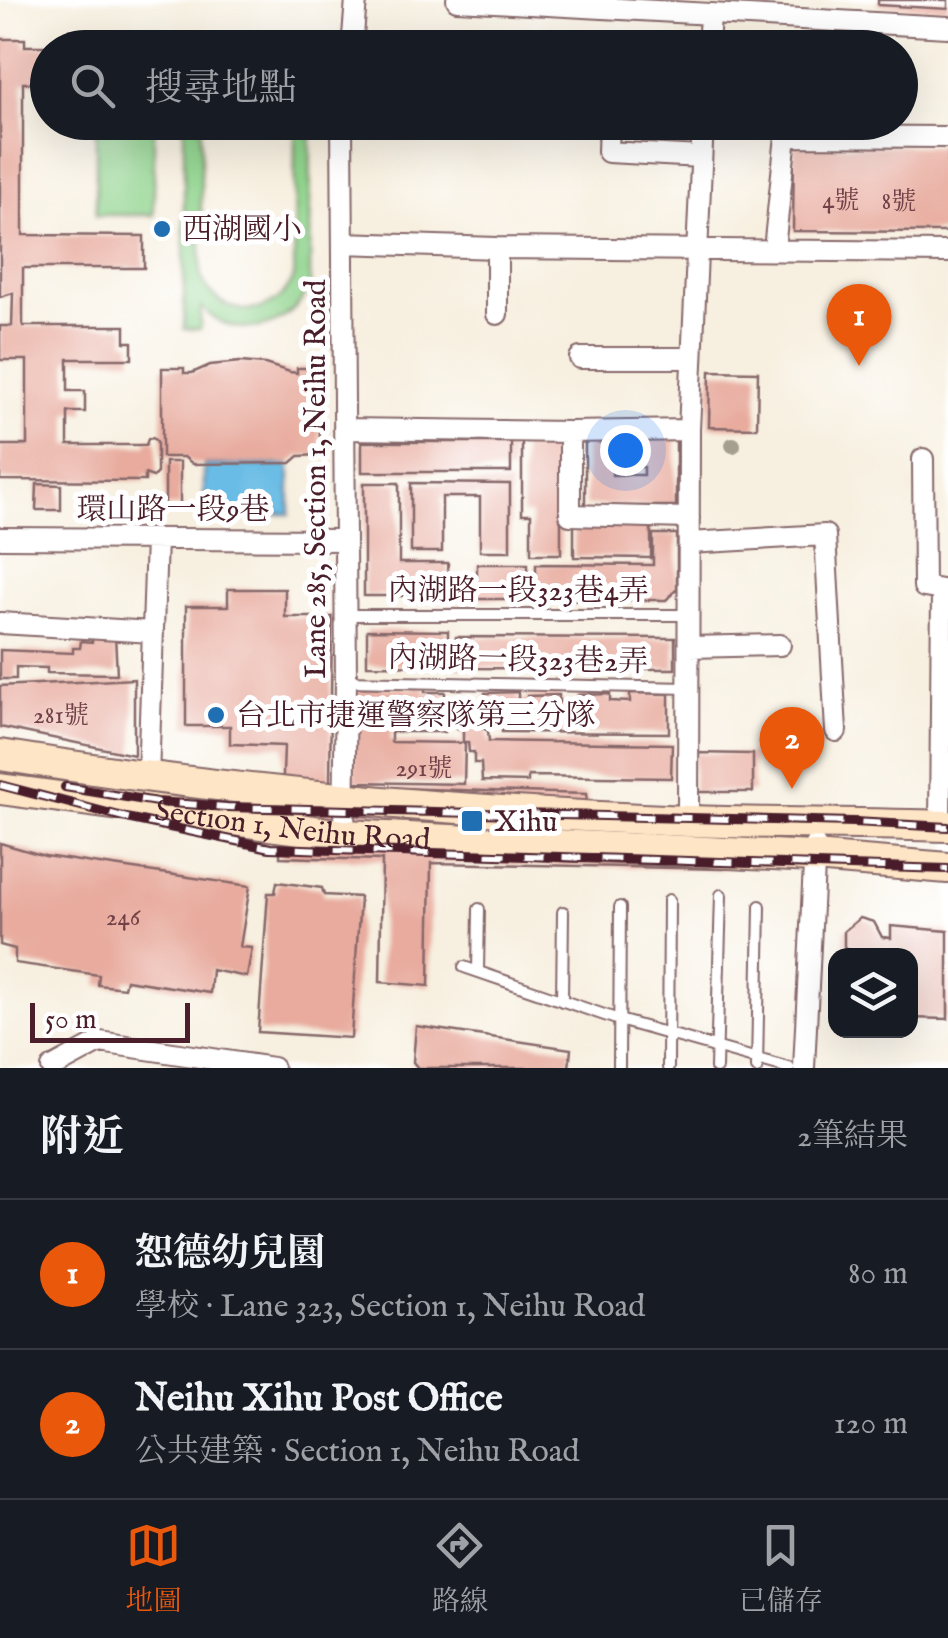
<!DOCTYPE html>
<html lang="zh-TW">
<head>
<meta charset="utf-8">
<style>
	body { margin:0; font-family:"IM FELL English","Noto Serif TC",serif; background:#20242c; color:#f1f3f6 }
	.controls { position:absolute; right:30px; bottom:30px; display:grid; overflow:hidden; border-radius:20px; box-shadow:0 10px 40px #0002 }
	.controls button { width:90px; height:90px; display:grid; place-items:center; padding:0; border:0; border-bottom:2px solid #363941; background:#171b24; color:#f1f3f6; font:50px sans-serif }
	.scale { position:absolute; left:30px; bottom:25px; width:160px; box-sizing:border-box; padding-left:10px; border:5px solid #4a1f2b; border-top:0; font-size:28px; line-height:35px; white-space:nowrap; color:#4a1f2b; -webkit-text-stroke:8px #fff; paint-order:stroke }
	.you { position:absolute; left:625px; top:450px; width:35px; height:35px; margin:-25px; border:8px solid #fff; border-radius:50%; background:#1a73e8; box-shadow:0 0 0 15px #1a73e833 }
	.badge { display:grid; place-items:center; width:65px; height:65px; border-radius:50%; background:#ea580c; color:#fff; font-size:32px; font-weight:700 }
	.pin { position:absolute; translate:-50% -82px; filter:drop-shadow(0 2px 5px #0008) }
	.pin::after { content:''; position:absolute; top:52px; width:35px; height:30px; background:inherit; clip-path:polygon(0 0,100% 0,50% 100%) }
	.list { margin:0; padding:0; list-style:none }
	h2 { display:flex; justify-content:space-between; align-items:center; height:130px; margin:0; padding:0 40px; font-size:42px }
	h2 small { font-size:32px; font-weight:400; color:#9ea1a6 }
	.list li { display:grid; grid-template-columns:65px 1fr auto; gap:30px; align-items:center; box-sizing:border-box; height:150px; padding:0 40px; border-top:2px solid #363941 }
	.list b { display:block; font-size:38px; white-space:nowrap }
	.list p { margin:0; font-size:32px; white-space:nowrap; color:#9ea1a6 }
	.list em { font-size:32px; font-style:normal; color:#9ea1a6 }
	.icon { flex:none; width:55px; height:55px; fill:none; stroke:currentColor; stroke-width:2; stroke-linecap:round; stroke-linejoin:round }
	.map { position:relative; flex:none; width:948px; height:1068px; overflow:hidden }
	.search { position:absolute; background:#171b24; box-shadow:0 10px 40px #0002; left:30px; right:30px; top:30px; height:110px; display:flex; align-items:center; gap:25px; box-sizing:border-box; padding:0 35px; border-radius:55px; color:#9ea1a6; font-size:38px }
	.sheet { height:430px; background:#171b24 }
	nav { display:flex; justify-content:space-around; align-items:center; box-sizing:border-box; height:140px; border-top:2px solid #363941; background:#171b24; font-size:28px; color:#9ea1a6 }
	nav a { display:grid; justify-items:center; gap:5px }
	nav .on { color:#ea580c }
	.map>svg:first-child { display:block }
	.green { fill:#8fd38c; stroke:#6c795c; stroke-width:2.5 }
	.water { fill:#69bce5; stroke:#5a6e88; stroke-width:2.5 }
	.building { fill:#e8ab9e; fill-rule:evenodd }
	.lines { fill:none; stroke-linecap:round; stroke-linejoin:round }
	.lane-casing { stroke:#87686a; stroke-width:14 }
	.street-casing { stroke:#87686a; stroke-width:24 }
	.secondary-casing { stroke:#87686a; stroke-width:34 }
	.lane { stroke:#fff; stroke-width:10 }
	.street { stroke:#fff; stroke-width:20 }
	.secondary { stroke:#fde5c5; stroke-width:30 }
	.rail-casing { stroke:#4a1f2b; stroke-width:10 }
	.rail { stroke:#fff; stroke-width:6; stroke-dasharray:19; stroke-linecap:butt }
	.tree { fill:#a59f8f }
	.poi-dot { fill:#1f6fb2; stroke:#fff; stroke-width:4 }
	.labels { text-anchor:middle; stroke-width:10; stroke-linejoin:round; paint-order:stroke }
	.number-label { font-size:25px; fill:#724248 }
	.poi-label { font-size:30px; fill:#4a1f2b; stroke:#fff; text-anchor:start }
	.street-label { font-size:30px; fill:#4a1f2b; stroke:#fff }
</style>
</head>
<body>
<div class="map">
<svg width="948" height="1068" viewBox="0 0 948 1068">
	<rect width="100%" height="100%" fill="#fff"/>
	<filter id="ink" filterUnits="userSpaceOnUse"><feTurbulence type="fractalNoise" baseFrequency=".01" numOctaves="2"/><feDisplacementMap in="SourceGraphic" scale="20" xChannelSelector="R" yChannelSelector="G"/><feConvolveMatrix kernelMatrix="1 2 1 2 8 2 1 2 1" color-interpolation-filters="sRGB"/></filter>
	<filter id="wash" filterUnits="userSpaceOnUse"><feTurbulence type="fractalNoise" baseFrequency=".0048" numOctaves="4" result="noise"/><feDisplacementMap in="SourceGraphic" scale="40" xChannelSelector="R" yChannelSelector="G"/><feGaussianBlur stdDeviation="2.25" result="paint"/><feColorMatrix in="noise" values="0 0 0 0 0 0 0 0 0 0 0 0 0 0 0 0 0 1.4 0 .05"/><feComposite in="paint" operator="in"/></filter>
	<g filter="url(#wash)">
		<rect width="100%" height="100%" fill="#f7efdf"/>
		<path class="green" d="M96 123H154V215H96Z
			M184 123H201V276C218 321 276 321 294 277L295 123H311L310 286C291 330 235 344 201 307L200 329H184Z"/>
		<path class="water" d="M204 465H290V514H204Z"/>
		<g id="blocks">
			<path class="building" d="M878 0H948V9L878 5Z
				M0 39H25V46H48V83H23V235L144 236V268H23V326H125V342H132V359H68V391H85V412H68V445H146L148 439 153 438 157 442V473L153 477 145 474V481L0 480V445H27V360H0V326H12L13 293 0 297Z
				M794 145 948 146V232L793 231Z
				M240 362 265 364 290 372 297 373V368H319L320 455 299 456 291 463 193 464 184 457H162V368H184V373H192L210 365Z
				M710 371 758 372 757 428 709 427Z
				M585 437H676V506H585ZM612 467H644V475H612Z
				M522 440H561V554H531V514H522Z
				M362 442H511V472H362Z
				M165 462H180V507H165Z
				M364 483H399V563H448V596H364Z
				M411 483 510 484V551H480V497H442V552H411Z
				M37 484 61 485V510H36Z
				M574 525H651V558L574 557Z
				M653 534H677V589L666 600H536V564L653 565Z
				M477 564H528V599H477Z
				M228 589H285V617H332L330 786 586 794 588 807 723 812V869L431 863 429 986 380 982 382 860 280 857 284 746 230 744V726H186V606H228Z
				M367 630 448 631V666L367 665Z
				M92 635H115L117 674 47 673V668L16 667V679H0V650L73 653V648H80L81 641 92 642Z
				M456 637 675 638V669L456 668Z
				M134 679V755L0 727V686Z
				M415 682H425V692H445V732H391V742L465 743 464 784 354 782 356 687 415 688Z
				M518 692V700H527V696L559 695V702H578V695L610 694V701L630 702V693L669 694V733L502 732V724H494L495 715H489V709H485V693Z
				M457 712H473L476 720 480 719 483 728 488 731 489 741 672 744 671 778 528 776V782L482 781 481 763H474V752H469L468 742H463V729H457Z
				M694 753 753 754V792H693Z
				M0 843 45 856 250 886 240 947 252 948 247 977 212 970 210 993 126 980 124 988 98 985 99 975 15 963V949L0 945Z
				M277 882 322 888 324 895 360 897 351 1038 258 1032 268 893H275Z
				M860 918 874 922 882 937 891 938V926L948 931V1019L910 1018V956H854L848 952 844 946V931Z
				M416 1026 571 1049 569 1068H418L413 1062Z"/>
		</g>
	</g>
	<g filter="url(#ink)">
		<use href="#blocks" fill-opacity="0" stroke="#87686a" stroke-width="2.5"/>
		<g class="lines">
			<defs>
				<path id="lane" d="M346 615H689
					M346 681 689 688
					M464 967 619 1020 789 1068
					M478 972 479 909
					M562 1001 563 912
					M619 1068 620 907
					M668 1068 669 900
					M716 1068 721 895
					M757 1068 760 906"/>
				<path id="street" d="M457 0 948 27
					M352 48 356 0
					M708 48 710 15
					M342 122 346 681 344 835
					M609 122 608 152 701 157
					M343 243 497 248 948 252
					M774 249 786 136 948 137
					M497 314V248
					M580 358H692
					M344 429 570 432 689 430
					M570 432V515L689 518
					M923 459 924 587 942 590 940 826
					M0 538 345 540
					M689 543 825 535 836 731
					M0 623 153 632
					M689 647 780 645
					M148 779 156 540
					M688 821 689 430 703 122
					M52 1068 100 1042 273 1068
					M804 1068 815 845"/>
				<g id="secondary">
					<path d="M0 755C228 792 458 812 689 821 775 824 862 823 948 826"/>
					<path id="s1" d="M0 789 344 835 814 857 948 868"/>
				</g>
			</defs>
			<use href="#lane" class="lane-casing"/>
			<use href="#street" class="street-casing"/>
			<use href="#secondary" class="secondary-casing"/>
			<use href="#lane" class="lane"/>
			<use href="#street" class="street"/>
			<use href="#secondary" class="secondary"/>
			<defs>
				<path id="rail" d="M0 785 131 819 270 848 948 869
					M65 787 157 802 227 807 854 822 948 827"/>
			</defs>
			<use href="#rail" class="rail-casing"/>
			<use href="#rail" class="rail"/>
		</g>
		<circle class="tree" cx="733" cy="445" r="8"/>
	</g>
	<g class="poi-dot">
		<circle cx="162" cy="229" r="10"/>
		<circle cx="216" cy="715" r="10"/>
		<rect x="460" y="809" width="24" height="24" rx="5"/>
	</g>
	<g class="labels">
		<g class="number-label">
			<text x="841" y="208">4號</text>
			<text x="899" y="209">8號</text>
			<text x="61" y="723">281號</text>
			<text x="424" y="776">291號</text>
			<text x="123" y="925">246</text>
		</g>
		<g class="poi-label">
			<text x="182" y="239">西湖國小</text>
			<text x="236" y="725">台北市捷運警察隊第三分隊</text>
			<text x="494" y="831">Xihu</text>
		</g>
		<g class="street-label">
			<text transform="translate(315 479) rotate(-90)" y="10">Lane 285, Section 1, Neihu Road</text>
			<text x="173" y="519">環山路一段9巷</text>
			<text x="518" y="600">內湖路一段323巷4弄</text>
			<text transform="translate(518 659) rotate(1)" y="10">內湖路一段323巷2弄</text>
			<text dy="10" stroke="none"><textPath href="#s1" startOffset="295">Section 1, Neihu Road</textPath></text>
		</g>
	</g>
</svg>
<div class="controls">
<button><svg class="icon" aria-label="layers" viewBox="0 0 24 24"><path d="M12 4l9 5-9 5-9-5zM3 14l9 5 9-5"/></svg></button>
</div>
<div class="scale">50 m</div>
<div class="you"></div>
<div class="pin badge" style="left:859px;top:366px">1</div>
<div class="pin badge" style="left:792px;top:789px">2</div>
<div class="search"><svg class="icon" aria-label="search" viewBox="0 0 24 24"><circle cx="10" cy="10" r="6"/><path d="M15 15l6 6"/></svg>搜尋地點</div>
</div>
<section class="sheet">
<h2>附近<small>2筆結果</small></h2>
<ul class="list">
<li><span class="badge">1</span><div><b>恕德幼兒園</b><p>學校 · Lane 323, Section 1, Neihu Road</p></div><em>80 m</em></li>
<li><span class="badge">2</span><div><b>Neihu Xihu Post Office</b><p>公共建築 · Section 1, Neihu Road</p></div><em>120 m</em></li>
</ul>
</section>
<nav>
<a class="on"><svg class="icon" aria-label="map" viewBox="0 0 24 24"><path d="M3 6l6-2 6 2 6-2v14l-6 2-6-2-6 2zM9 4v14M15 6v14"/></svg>地圖</a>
<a><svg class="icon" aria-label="directions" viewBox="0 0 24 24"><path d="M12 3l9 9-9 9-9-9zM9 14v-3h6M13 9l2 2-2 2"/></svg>路線</a>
<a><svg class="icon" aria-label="saved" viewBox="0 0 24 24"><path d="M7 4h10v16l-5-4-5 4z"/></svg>已儲存</a>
</nav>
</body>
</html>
